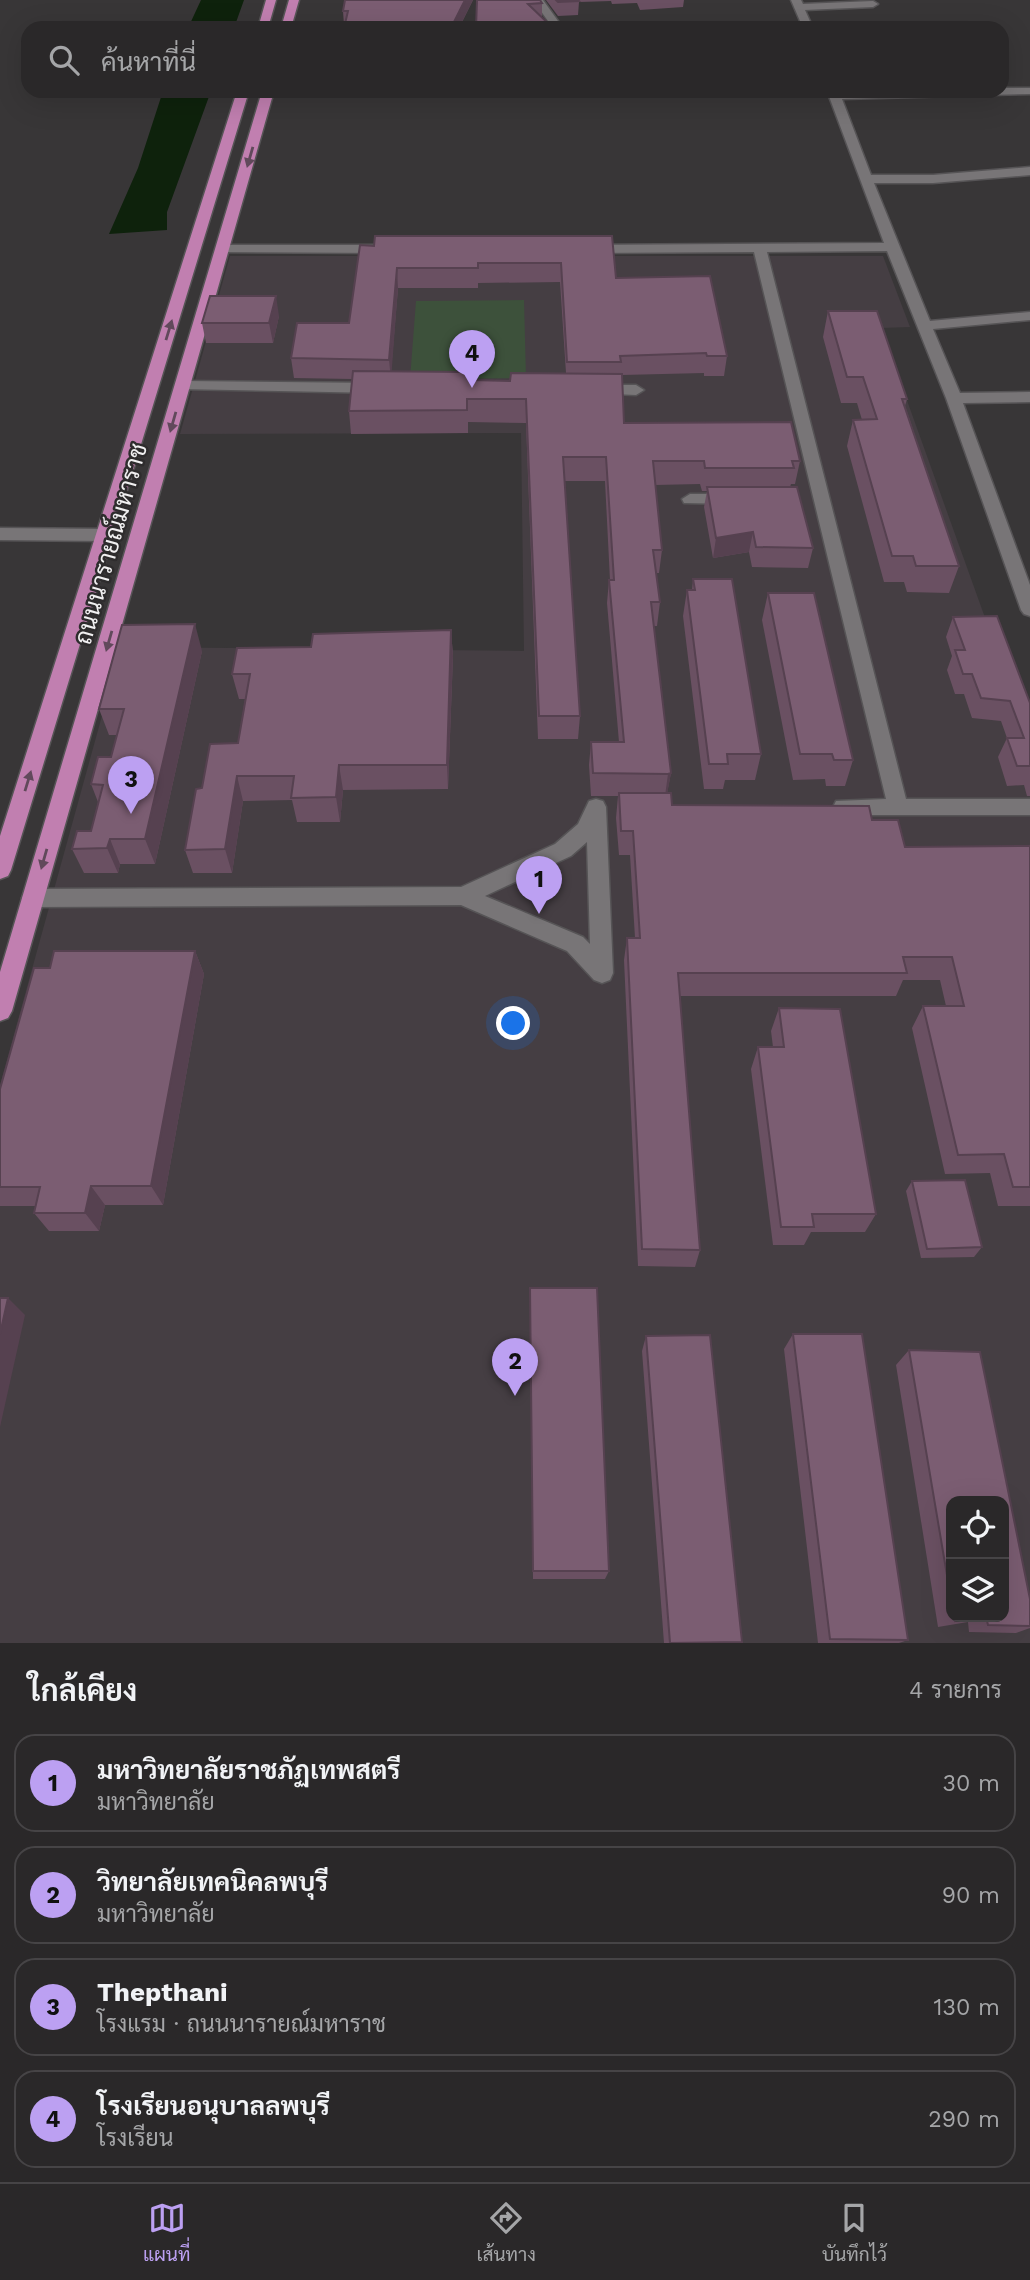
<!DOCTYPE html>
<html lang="th">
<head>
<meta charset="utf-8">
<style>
	body { margin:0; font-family:"Work Sans",Sarabun,sans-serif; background:#323031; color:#f1f3f6 }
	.controls { position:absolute; right:21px; bottom:21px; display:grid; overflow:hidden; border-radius:14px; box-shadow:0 7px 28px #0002 }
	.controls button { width:63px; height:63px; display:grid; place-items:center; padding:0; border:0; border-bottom:2px solid #464446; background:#2a2829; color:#f1f3f6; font:35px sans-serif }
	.you { position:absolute; left:514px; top:1024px; width:24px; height:24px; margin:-18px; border:5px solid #fff; border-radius:50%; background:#1a73e8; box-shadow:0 0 0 10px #1a73e833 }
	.badge { display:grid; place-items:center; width:46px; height:46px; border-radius:50%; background:#bca0f2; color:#111; font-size:23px; font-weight:700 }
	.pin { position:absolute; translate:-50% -58px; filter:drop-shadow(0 2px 4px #0008) }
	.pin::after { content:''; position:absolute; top:37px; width:24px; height:21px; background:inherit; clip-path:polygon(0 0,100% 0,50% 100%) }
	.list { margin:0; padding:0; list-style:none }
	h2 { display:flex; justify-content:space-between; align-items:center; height:91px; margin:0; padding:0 28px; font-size:30px }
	h2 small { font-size:23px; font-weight:400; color:#a5a6a8 }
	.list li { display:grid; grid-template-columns:46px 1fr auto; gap:21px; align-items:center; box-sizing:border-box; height:98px; margin:0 14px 14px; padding:0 14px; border:2px solid #464446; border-radius:21px }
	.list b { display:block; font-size:26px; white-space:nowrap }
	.list p { margin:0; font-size:23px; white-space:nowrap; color:#a5a6a8 }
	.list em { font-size:23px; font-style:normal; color:#a5a6a8 }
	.icon { flex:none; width:38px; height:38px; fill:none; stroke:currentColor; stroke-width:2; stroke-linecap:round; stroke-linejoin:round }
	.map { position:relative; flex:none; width:1030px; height:1643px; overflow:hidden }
	.search { position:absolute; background:#2a2829; box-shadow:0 7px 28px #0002; left:21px; right:21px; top:21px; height:77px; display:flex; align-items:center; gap:18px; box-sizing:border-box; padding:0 24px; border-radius:21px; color:#a5a6a8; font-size:26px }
	.sheet { height:539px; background:#2a2829 }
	nav { display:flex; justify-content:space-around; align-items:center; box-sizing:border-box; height:98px; border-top:2px solid #464446; background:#2a2829; font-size:19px; color:#a5a6a8 }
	nav a { display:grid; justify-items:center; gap:4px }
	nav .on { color:#bca0f2 }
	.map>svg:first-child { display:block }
	.built { fill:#453e43; fill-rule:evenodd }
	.green { fill:#3d513b }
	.water { fill:#0e220c }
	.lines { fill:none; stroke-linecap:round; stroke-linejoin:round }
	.minor-casing { stroke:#565456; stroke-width:3 }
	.major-casing { stroke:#565456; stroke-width:3 }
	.minor { fill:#787577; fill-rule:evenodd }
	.major { fill:#c17fb0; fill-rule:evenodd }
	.wall { fill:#6a5062; fill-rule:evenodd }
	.shaded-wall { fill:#564150 }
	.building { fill:#7b5d72; stroke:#564150; stroke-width:2 }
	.oneway { fill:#61495b }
	.labels { text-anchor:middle; stroke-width:5; stroke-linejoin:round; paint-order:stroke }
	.street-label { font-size:24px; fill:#f1f0f1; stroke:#2e2c2d }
</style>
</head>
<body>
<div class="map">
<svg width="1030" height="1643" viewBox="0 0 1030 1643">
	<rect width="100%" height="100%" fill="#383637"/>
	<path class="built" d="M230 256H883L910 327 881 328 1030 743V1643H0V1085L121 647 524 651 521 433 180 434ZM951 1501H1004V1617H951Z"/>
	<path class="green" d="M524 300 526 378 410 379 416 301Z"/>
	<path class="water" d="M201 0H244L234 28H188Z
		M163 91H211L167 212V230L109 234 138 168Z"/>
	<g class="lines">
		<defs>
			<path id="minor" d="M533 0H543L563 28H553Z
				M791 0H801L803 4 873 1 878 4 873 7 805 10 813 28H803Z
				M1002 88H1030V94L842 99 871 175H933L1030 167V175L933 183H874L930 321 1030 312V320L933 329 960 393 1030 392V402L963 403 1030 585V616L1024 614 1021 610 946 398 887 251 767 252 906 799H1030V815H843L836 813 833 807 836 801 886 799 754 252 586 253 579 249 586 245 884 243 827 91H1002Z
				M224 245H386L393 249 386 253 219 252 217 249Z
				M184 381 378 383 386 388 378 393 179 389 176 386Z
				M595 385H636L644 390 636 395 590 393 587 390Z
				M690 494H732L740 499 732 504 684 503 682 499Z
				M0 528 105 529 114 535 105 541 0 540Z
				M596 799 603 801 606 807 613 973 610 980 602 983 594 980 567 951 461 905 33 907 25 904 22 898 25 892 33 889 461 887 555 844 578 824 589 801ZM587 842 590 944 583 937 485 896 571 856Z"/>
			<path id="major" d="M266 0H276L268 28H258Z
				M289 0H299L291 28H281Z
				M237 91H249L11 870 8 876 0 879V836Z
				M262 91H274L12 1011 8 1018 0 1021V972Z"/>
		</defs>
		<use href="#minor" class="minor-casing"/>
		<use href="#major" class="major-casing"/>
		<use href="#minor" class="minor"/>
		<use href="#major" class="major"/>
	</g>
	<path class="wall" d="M345 0H473L459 28 344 25 343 11Z
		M477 0 542 3V17Z
		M546 0H684L683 7 640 10 637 3 612 4 611 1 579 2 578 15 558 16Z
		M612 236 616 278 727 356 724 376H704V373L622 375 624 423 800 461 795 484H791L790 487 813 548 808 568 752 567 749 552 713 558 704 507 707 491H702L700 484 655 485 662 550 659 573H656L660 602 657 626H653L671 773 667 793 672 805 872 820 905 847 1030 846V1206H998L990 1173 945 1174 912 1028 923 1006H946L940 980H903L896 996H680L700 1250 695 1267 638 1266 624 960 627 938H635L630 855H619L616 818 618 796H591L589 765 591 742H619L607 603 609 580H610L605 481H565L580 716 578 739H538L526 423 468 422V433L351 434 349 411 352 379 294 378 291 358 349 323 374 246ZM560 282 566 373 510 381 474 380 391 371 398 288H478V283Z
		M828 311 907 399 905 406 959 566 949 593 907 592 904 582H884L847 446 853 420H862L857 403H841L823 337Z
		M279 316 273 343H206L202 323Z
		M693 579 761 754 755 780H725L723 789H704L683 616 687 590H692Z
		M768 593 853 760 845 786H826L825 779 793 780 762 620Z
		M953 617 1030 703V796H1027L1024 785 1007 786 998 757 1007 738 1001 721 972 718 964 694H955L947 670 952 656 946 637Z
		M451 630 453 656 448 789 343 790 340 822H297L292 800 243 801 232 873H193L185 850 202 788 238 743 245 699H239L232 674 311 647Z
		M202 651 155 864H120L118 873H84L72 849 91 831 98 802 91 784 111 757 117 735H109L99 709Z
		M195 951 204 974 163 1205H105L99 1231H49L34 1213 36 1206H0V1089L50 968Z
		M779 1008 876 1214 865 1232H811L804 1245H773L751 1069 758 1047H773L771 1031Z
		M912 1181 982 1247 974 1257 921 1258 906 1191Z
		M530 1288 609 1571 605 1579H533Z
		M793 1334 908 1640 899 1643H818L784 1349Z
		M646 1336 742 1642 740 1643H664L642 1351Z
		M909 1350 1030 1599V1628L1016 1633 969 1632 968 1622 938 1627 896 1365ZM951 1501 1004 1617H951Z"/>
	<path class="shaded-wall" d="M465 0H473L459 28H451Z
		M397 268 398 288 391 380 389 360Z
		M276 296 279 316 273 343 269 323Z
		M753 532 749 552 713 558 716 538Z
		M195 624 202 651 155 864 145 839Z
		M451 630 453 656 448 789 447 765Z
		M339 765 343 790 340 822 336 797Z
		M671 773 667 795 665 796 668 774Z
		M237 776 243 801 232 873 225 849Z
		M110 839 120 864 118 873 107 848Z
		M195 951 204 974 163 1205 151 1186Z
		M91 1186 105 1205 99 1231 85 1213Z
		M8 1298 25 1315 0 1427V1334Z"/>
	<path class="building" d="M345 0H465L451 28H344L348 11H343Z
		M477 0H540L542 3 528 4 553 28H476Z
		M556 0H578L579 1 558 2Z
		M375 236H612L616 278 710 276 727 356H707L706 353 620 356 621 362H567L561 263H478V268H397L389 360 291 358 297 323H349L360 245 374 246Z
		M210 296H276L269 323H202Z
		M828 311H877L907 399H902L959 566H916L913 556H892L853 420 877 419 863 377H847Z
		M353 371 466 372 473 373V380L510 381 511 373 622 374 624 423 791 422 800 461H792L794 468H705L704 461H653L662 550H653L660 602H651L671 773 668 774 593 773 591 742H624L609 580H614L606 457H563L580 716H539L526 399H467V410L349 411Z
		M707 487H797L813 548 756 547 753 532 716 538Z
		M693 579H732L761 754H727L728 764H709L687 590H695Z
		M768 593H814L853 760H834L832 754H800Z
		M997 616 1030 703V766H1017L1007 738H1024L1010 701 981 698 972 674H963L955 650H965L953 617Z
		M195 624 145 839H110L107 848 72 849 77 831H91L103 785 91 784 98 757H111L124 709H99L122 625Z
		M451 630 447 765H339L336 797 291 798 294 776H237L225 849 185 850 196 789 202 788 210 744 238 743 250 674H232L237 648 311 647 313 634Z
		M619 793H671L672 805 869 806 872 820H898L905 847 1030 846V1187H1013L1004 1154 958 1155 923 1006H964L952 957H903L907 973H678L700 1250 642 1249 627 938H640L633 831H621Z
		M54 951H195L151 1186H91L85 1213H34L40 1187H0V1089L34 968H50Z
		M779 1008 840 1009 876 1214H812L814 1227H781L758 1047H784Z
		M965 1180 982 1247 927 1249 912 1181Z
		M530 1288H597L609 1571H533Z
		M0 1298H8L0 1334Z
		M793 1334H862L908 1640 830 1639Z
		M710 1335 742 1642 670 1643 646 1336Z
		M909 1350 980 1352 1030 1599V1626L988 1625 986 1617H1004V1501H951V1599Z
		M954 1617H977L955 1621Z"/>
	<defs><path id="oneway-solid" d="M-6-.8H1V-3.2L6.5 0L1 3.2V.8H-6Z" transform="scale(1.75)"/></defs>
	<g class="oneway">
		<use href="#oneway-solid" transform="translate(250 157) rotate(106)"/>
		<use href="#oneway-solid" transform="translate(169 330) rotate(-73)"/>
		<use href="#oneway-solid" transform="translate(173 422) rotate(106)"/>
		<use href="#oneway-solid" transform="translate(109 641) rotate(106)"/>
		<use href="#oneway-solid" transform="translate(28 781) rotate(-73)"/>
		<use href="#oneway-solid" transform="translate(44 859) rotate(106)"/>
	</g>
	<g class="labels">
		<g class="street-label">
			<text transform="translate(111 544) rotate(-74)" y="8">ถนนนารายณ์มหาราช</text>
		</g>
	</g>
</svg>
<div class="controls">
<button><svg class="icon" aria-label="locate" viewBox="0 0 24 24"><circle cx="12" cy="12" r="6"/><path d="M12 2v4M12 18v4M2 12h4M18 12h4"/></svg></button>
<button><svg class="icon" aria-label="layers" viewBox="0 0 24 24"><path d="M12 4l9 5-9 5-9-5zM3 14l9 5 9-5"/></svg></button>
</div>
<div class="you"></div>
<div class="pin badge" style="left:539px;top:914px">1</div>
<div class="pin badge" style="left:515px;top:1396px">2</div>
<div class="pin badge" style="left:131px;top:814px">3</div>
<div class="pin badge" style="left:472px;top:388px">4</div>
<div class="search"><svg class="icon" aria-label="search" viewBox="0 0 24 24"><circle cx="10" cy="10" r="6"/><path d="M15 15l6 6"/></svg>ค้นหาที่นี่</div>
</div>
<section class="sheet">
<h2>ใกล้เคียง<small>4 รายการ</small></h2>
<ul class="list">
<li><span class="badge">1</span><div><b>มหาวิทยาลัยราชภัฏเทพสตรี</b><p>มหาวิทยาลัย</p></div><em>30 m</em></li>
<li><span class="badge">2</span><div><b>วิทยาลัยเทคนิคลพบุรี</b><p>มหาวิทยาลัย</p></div><em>90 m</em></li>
<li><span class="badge">3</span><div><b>Thepthani</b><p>โรงแรม · ถนนนารายณ์มหาราช</p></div><em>130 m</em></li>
<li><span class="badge">4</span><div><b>โรงเรียนอนุบาลลพบุรี</b><p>โรงเรียน</p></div><em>290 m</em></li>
</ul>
</section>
<nav>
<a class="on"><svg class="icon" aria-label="map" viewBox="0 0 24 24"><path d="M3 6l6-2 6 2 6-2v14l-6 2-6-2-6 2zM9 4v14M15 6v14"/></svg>แผนที่</a>
<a><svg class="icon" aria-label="directions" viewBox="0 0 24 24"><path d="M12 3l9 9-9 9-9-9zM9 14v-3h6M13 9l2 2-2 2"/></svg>เส้นทาง</a>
<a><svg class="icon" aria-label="saved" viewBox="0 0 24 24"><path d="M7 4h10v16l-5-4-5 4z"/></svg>บันทึกไว้</a>
</nav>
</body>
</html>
